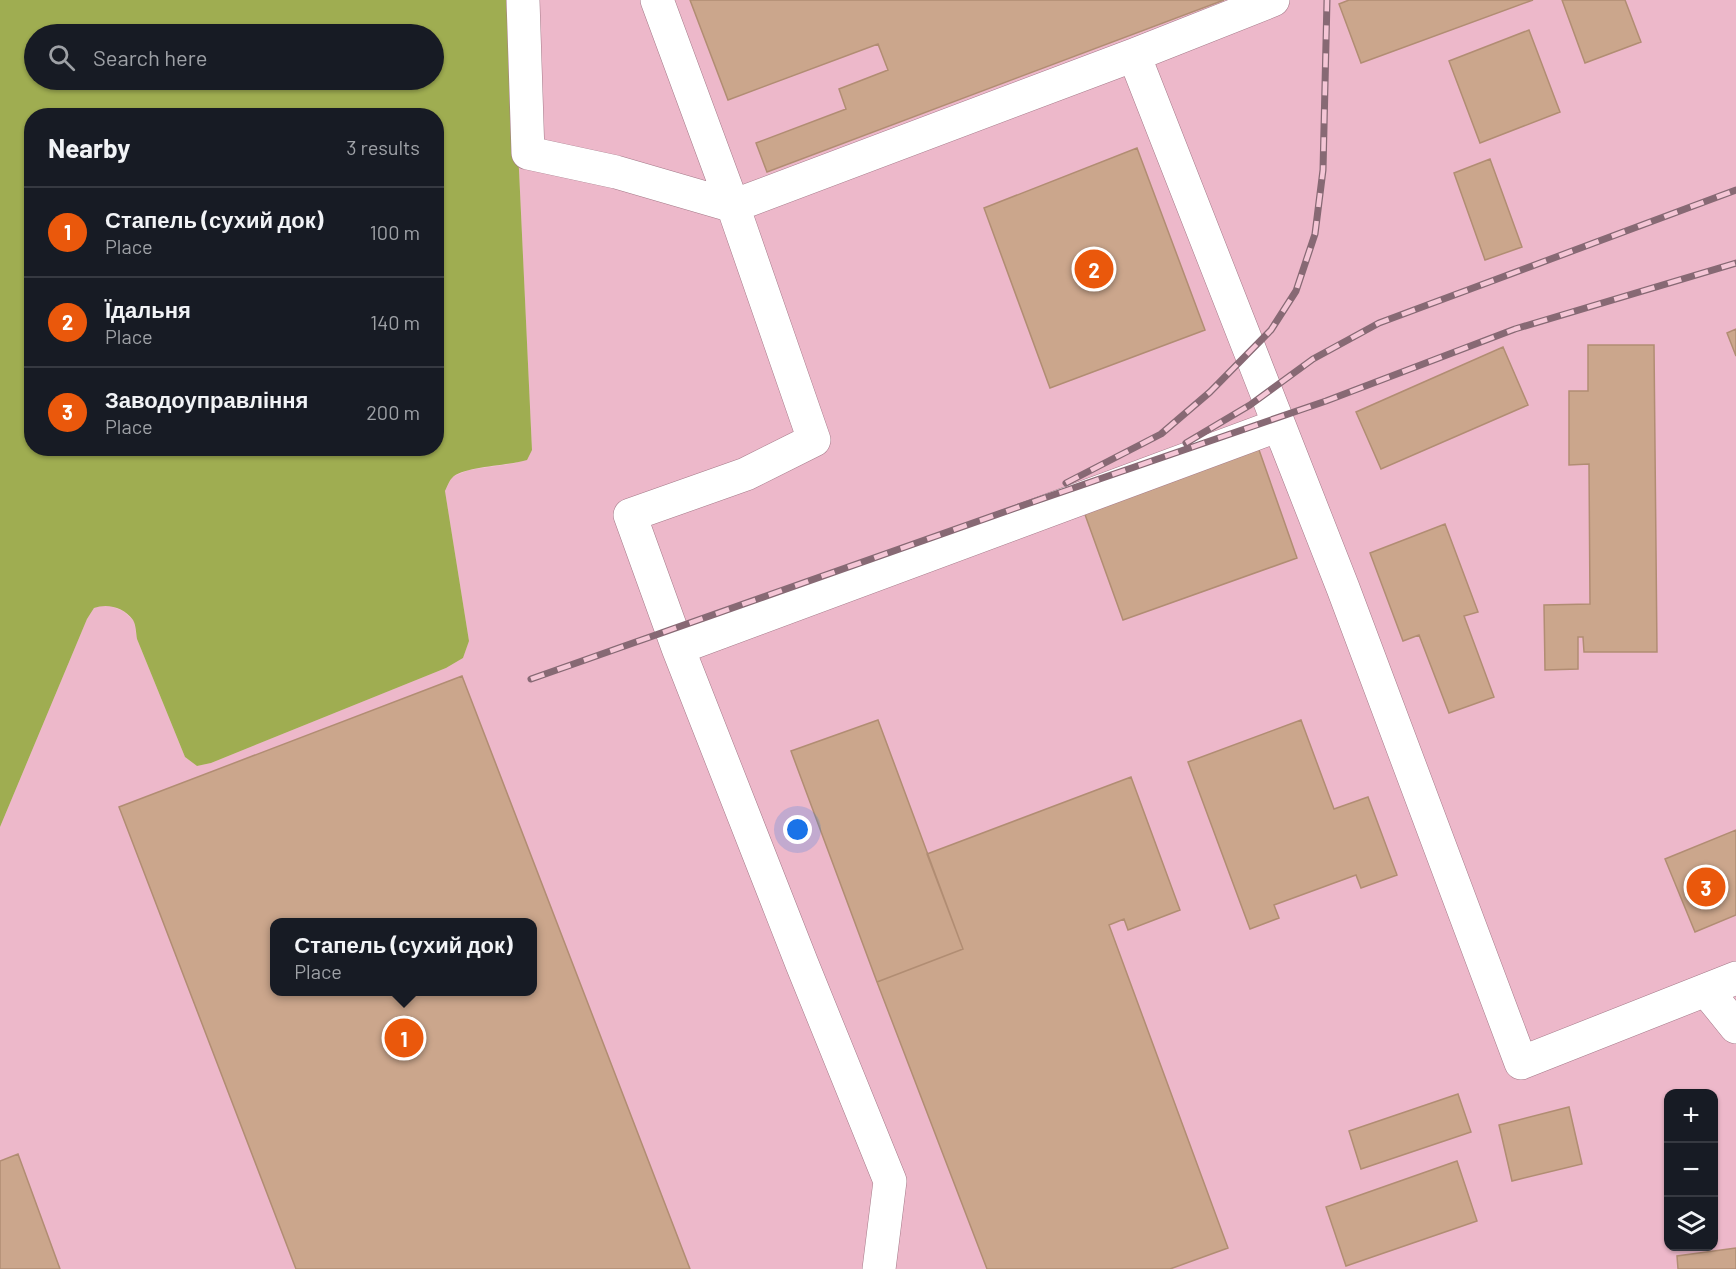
<!DOCTYPE html>
<html lang="en">
<head>
<meta charset="utf-8">
<style>
	body { margin:0; font-family:Barlow,sans-serif; background:#242831; color:#f1f3f6 }
	.controls { position:absolute; right:18px; bottom:18px; display:grid; overflow:hidden; border-radius:12px; box-shadow:0 2px 4px #0004 }
	.controls button { width:54px; height:54px; display:grid; place-items:center; padding:0; border:0; border-bottom:2px solid #363941; background:#171b24; color:#f1f3f6; font:30px sans-serif }
	.you { position:absolute; left:798px; top:830px; width:21px; height:21px; margin:-15px; border:4px solid #fff; border-radius:50%; background:#1a73e8; box-shadow:0 0 0 9px #1a73e833 }
	.badge { display:grid; place-items:center; width:39px; height:39px; border-radius:50%; background:#ea580c; color:#fff; font-size:20px; font-weight:700 }
	.pin { position:absolute; translate:-50% -50%; border:3px solid #fff; box-shadow:0 2px 6px #0006 }
	.popup { position:absolute; left:270px; top:918px; width:267px; height:78px; box-sizing:border-box; display:grid; place-content:center; border-radius:12px; background:#171b24; filter:drop-shadow(0 2px 4px #0005); font-size:20px; white-space:nowrap; color:#9ea1a6 }
	.popup b { font-size:22px; color:#f1f3f6 }
	.popup::after { content:''; position:absolute; left:50%; top:100%; margin-left:-12px; border:12px solid transparent; border-top-color:#171b24 }
	.list { margin:0; padding:0; list-style:none }
	h2 { display:flex; justify-content:space-between; align-items:center; height:78px; margin:0; padding:0 24px; font-size:26px }
	h2 small { font-size:20px; font-weight:400; color:#9ea1a6 }
	.list li { display:grid; grid-template-columns:39px 1fr auto; gap:18px; align-items:center; box-sizing:border-box; height:90px; padding:0 24px; border-top:2px solid #363941 }
	.list b { display:block; font-size:22px; white-space:nowrap }
	.list p { margin:0; font-size:20px; white-space:nowrap; color:#9ea1a6 }
	.list em { font-size:20px; font-style:normal; color:#9ea1a6 }
	.icon { flex:none; width:33px; height:33px; fill:none; stroke:currentColor; stroke-width:2; stroke-linecap:round; stroke-linejoin:round }
	.map { position:relative; flex:none; width:1736px; height:1269px; overflow:hidden }
	.search { position:absolute; background:#171b24; box-shadow:0 2px 4px #0004; left:24px; top:24px; width:420px; height:66px; display:flex; align-items:center; gap:15px; box-sizing:border-box; padding:0 21px; border-radius:33px; color:#9ea1a6; font-size:22px }
	.panel { position:absolute; background:#171b24; box-shadow:0 2px 4px #0004; left:24px; top:108px; width:420px; height:348px; border-radius:24px }
	.map>svg:first-child { display:block }
	.built { fill:#edb8ca; fill-rule:evenodd }
	.water { fill:#9fad51; fill-rule:evenodd }
	.building { fill:#cba68c; stroke:#b18d73; stroke-width:1.5; fill-rule:evenodd }
	.lines { fill:none; stroke-linecap:round; stroke-linejoin:round }
	.minor-casing { stroke:#a47988; stroke-width:34 }
	.minor { stroke:#fff; stroke-width:33 }
	.rail-casing { stroke:#876974; stroke-width:7 }
	.rail { stroke:#f5c6d6; stroke-width:4.5; stroke-dasharray:14; stroke-linecap:butt }
</style>
</head>
<body>
<div class="map">
<svg width="1736" height="1269" viewBox="0 0 1736 1269">
	<rect width="100%" height="100%" fill="#f5c6d6"/>
	<path class="built" d="M506 0H1736V1269H0V827L87 619 94 608 105 604 123 611 134 621 137 639 185 757 197 766 211 763 446 668 463 658 469 641 445 491 452 477 469 470 516 463 532 450 519 170ZM275 922H533V992H275ZM1668 1094H1714V1246H1668Z"/>
	<path class="water" d="M0 0H506L519 170 532 450 527 460C509 466 463 466 452 478 449 481 447 487 445 491L469 641 463 658 446 668 211 763 197 766 185 757 137 639C136 633 136 625 133 620 124 607 107 603 94 608L87 619 0 827ZM34 34H434V80H34ZM32 116H436V448H32Z"/>
	<path class="building" d="M690 0H1224L767 172 756 143 846 109 839 89 888 70 878 44 728 100Z
		M1349 0H1533L1361 63 1339 4Z
		M1562 0H1625L1641 42 1585 63Z
		M1529 30 1560 112 1480 143 1449 61Z
		M1137 148 1205 330 1050 388 984 208Z
		M1490 159 1522 247 1485 260 1454 173Z
		M1736 329V356L1727 333Z
		M1588 345H1654L1657 652H1584L1583 637H1578V669L1545 670 1544 605 1590 604 1589 464 1569 465V391H1588Z
		M1503 347 1528 405 1381 469 1356 412Z
		M1258 447 1297 558 1123 620 1083 509Z
		M1445 524 1478 612 1464 616 1494 697 1449 713 1419 635 1403 641 1370 553Z
		M462 676 690 1269H296L119 807ZM275 922H533V992H275Z
		M878 720 963 949 877 982 791 751Z
		M1301 720 1334 809 1368 797 1397 875 1361 888 1356 875 1274 905 1279 918 1250 929 1188 762Z
		M1131 777 1180 910 1128 930 1124 919 1109 925 1228 1248 1170 1269H987L877 982 963 949 927 854Z
		M1736 830V915L1695 932 1665 859Z
		M1458 1094 1471 1132 1361 1169 1349 1131Z
		M1569 1107 1582 1164 1512 1181 1499 1125Z
		M18 1154 60 1269H0V1161Z
		M1457 1161 1477 1221 1346 1266 1326 1207Z
		M1736 1248V1269H1678L1677 1256Z"/>
	<g class="lines">
		<defs>
			<path id="minor" d="M523 0 528 153 616 172 733 206 814 440 746 474 630 515 678 648
				M657 0 733 206 1134 55 1273 0
				M1134 55 1343 588 1521 1063 1736 978
				M1706 990 1736 1027
				M879 1269 890 1181 802 964 678 648 1279 425"/>
		</defs>
		<use href="#minor" class="minor-casing"/>
		<use href="#minor" class="minor"/>
		<defs>
			<path id="rail" d="M1186 443 1250 405 1313 359 1379 323 1736 190
				M1066 483 1161 434 1210 392 1271 330 1296 291 1315 234 1323 170 1327 0
				M531 679 1024 505 1326 401 1515 329 1736 263"/>
		</defs>
		<use href="#rail" class="rail-casing"/>
		<use href="#rail" class="rail"/>
	</g>
</svg>
<div class="controls">
<button>+</button>
<button>−</button>
<button><svg class="icon" aria-label="layers" viewBox="0 0 24 24"><path d="M12 4l9 5-9 5-9-5zM3 14l9 5 9-5"/></svg></button>
</div>
<div class="you"></div>
<div class="pin badge" style="left:404px;top:1038px">1</div>
<div class="popup"><b>Стапель (сухий док)</b>Place</div>
<div class="pin badge" style="left:1094px;top:269px">2</div>
<div class="pin badge" style="left:1706px;top:887px">3</div>
<div class="search"><svg class="icon" aria-label="search" viewBox="0 0 24 24"><circle cx="10" cy="10" r="6"/><path d="M15 15l6 6"/></svg>Search here</div>
<section class="panel">
<h2>Nearby<small>3 results</small></h2>
<ul class="list">
<li><span class="badge">1</span><div><b>Стапель (сухий док)</b><p>Place</p></div><em>100 m</em></li>
<li><span class="badge">2</span><div><b>Їдальня</b><p>Place</p></div><em>140 m</em></li>
<li><span class="badge">3</span><div><b>Заводоуправління</b><p>Place</p></div><em>200 m</em></li>
</ul>
</section>
</div>
</body>
</html>
